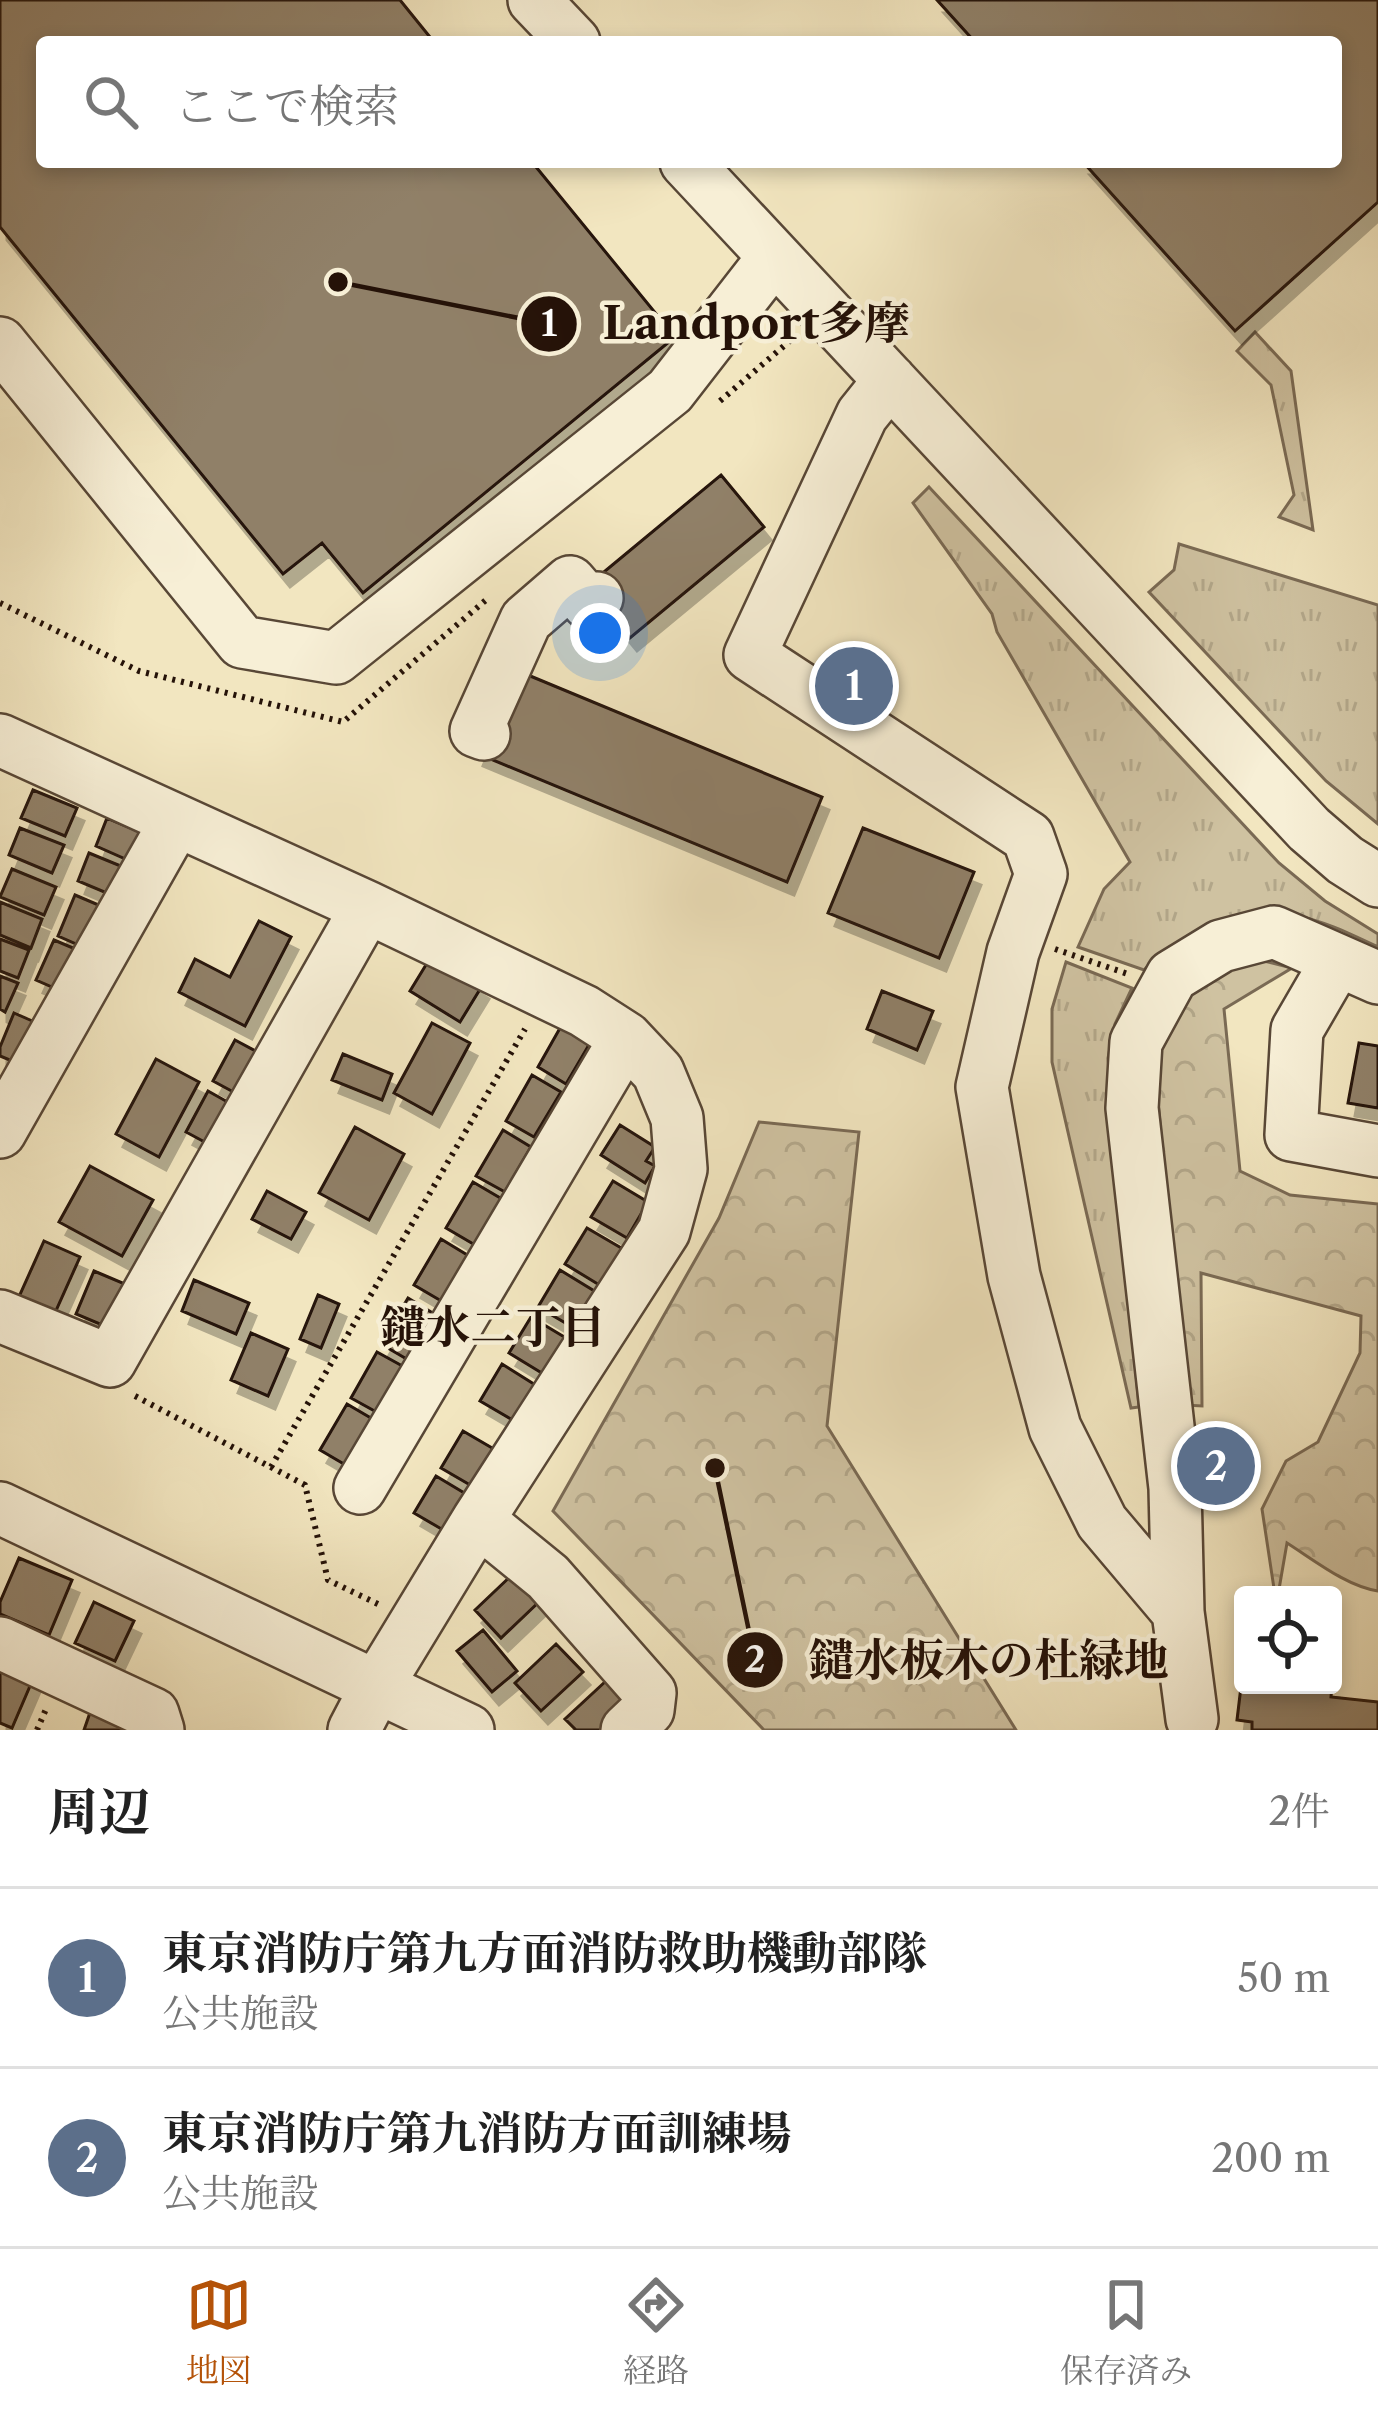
<!DOCTYPE html>
<html lang="ja">
<head>
<meta charset="utf-8">
<style>
	body { margin:0; font-family:"Libre Caslon Text","Noto Serif JP",serif; background:#f2f2f2; color:#222 }
	.controls { position:absolute; right:36px; bottom:36px; display:grid; overflow:hidden; border-radius:12px; box-shadow:0 6px 18px #0003 }
	.controls button { width:108px; height:108px; display:grid; place-items:center; padding:0; border:0; border-bottom:3px solid #e0e0e0; background:#fff; color:#222; font:60px sans-serif }
	.you { position:absolute; left:600px; top:633px; width:42px; height:42px; margin:-30px; border:9px solid #fff; border-radius:50%; background:#1a73e8; box-shadow:0 0 0 18px #1a73e833 }
	.badge { display:grid; place-items:center; width:78px; height:78px; border-radius:50%; background:#b45309; color:#fff; font-size:39px; font-weight:700 }
	.pin { position:absolute; translate:-50% -50%; border:6px solid #fff; box-shadow:0 3px 12px #0006 }
	.list { margin:0; padding:0; list-style:none }
	h2 { display:flex; justify-content:space-between; align-items:center; height:156px; margin:0; padding:0 48px; font-size:51px }
	h2 small { font-size:39px; font-weight:400; color:#767676 }
	.list li { display:grid; grid-template-columns:78px 1fr auto; gap:36px; align-items:center; box-sizing:border-box; height:180px; padding:0 48px; border-top:3px solid #e0e0e0 }
	.list b { display:block; font-size:45px; white-space:nowrap }
	.list p { margin:0; font-size:39px; white-space:nowrap; color:#767676 }
	.list em { font-size:39px; font-style:normal; color:#767676 }
	.icon { flex:none; width:66px; height:66px; fill:none; stroke:currentColor; stroke-width:2; stroke-linecap:round; stroke-linejoin:round }
	.map { position:relative; flex:none; width:1378px; height:1730px; overflow:hidden }
	.search { position:absolute; background:#fff; box-shadow:0 6px 18px #0003; left:36px; right:36px; top:36px; height:132px; display:flex; align-items:center; gap:30px; box-sizing:border-box; padding:0 42px; border-radius:12px; color:#767676; font-size:45px }
	.sheet { height:516px; background:#fff }
	nav { display:flex; justify-content:space-around; align-items:center; box-sizing:border-box; height:168px; border-top:3px solid #e0e0e0; background:#fff; font-size:33px; color:#767676 }
	nav a { display:grid; justify-items:center; gap:6px }
	nav .on { color:#b45309 }
	.map>svg:first-child { display:block }
	.grass { fill:url(#grass-tufts); stroke:#7a6a54; stroke-width:3 }
	.forest { fill:url(#forest-crowns); stroke:#7a6a54; stroke-width:3 }
	.building { fill:#908068; stroke:#251208; stroke-width:3; filter:url(#shadow) }
	.lines { fill:none; stroke-linecap:round; stroke-linejoin:round }
	.minor-casing { stroke:#584736; stroke-width:56 }
	.path { stroke:#251208; stroke-width:6; stroke-dasharray:3 6; stroke-linecap:butt }
	.minor { stroke:#f7efd6; stroke-width:51 }
	.labels { text-anchor:middle; stroke-width:9; stroke-linejoin:round; paint-order:stroke }
	.neighbourhood-label { font-size:45px; font-weight:bold; fill:#251208; stroke:#f7efd6 }
	.leader { fill:none; stroke:#251208; stroke-width:4.5 }
	.callout-dot { fill:#251208; stroke:#f7efd6; stroke-width:4.5 }
	.mark-label { font-size:36px; text-anchor:middle; font-weight:bold; fill:#fff }
	.callout-label { font-size:45px; text-anchor:middle; font-weight:bold; fill:#251208; stroke:#f7efd6; stroke-width:9; stroke-linejoin:round; paint-order:stroke }
</style>
</head>
<body>
<div class="map">
<svg width="1378" height="1730" viewBox="0 0 1378 1730">
	<defs>
		<pattern id="grass-tufts" width="24" height="20" patternUnits="userSpaceOnUse" patternTransform="scale(3)"><rect width="24" height="20" fill="#cfc2a1"/><path d="M3 7l-1-3M5 7V3M7 7l1-3M15 17l-1-3M17 17v-4M19 17l1-3" fill="none" stroke="#b2a689"/></pattern>
		<pattern id="forest-crowns" width="20" height="18" patternUnits="userSpaceOnUse" patternTransform="scale(3)"><rect width="20" height="18" fill="#cfc2a1"/><path d="M2 6a3 3 0 1 1 6 0M12 15a3 3 0 1 1 6 0" fill="none" stroke="#b2a689"/></pattern>
		<filter id="shadow"><feDropShadow dx="7" dy="13" stdDeviation="0" flood-color="#0004"/></filter>
	</defs>
	<rect width="100%" height="100%" fill="#f2e6c0"/>
	<filter id="stains"><feTurbulence type="fractalNoise" baseFrequency=".00167" numOctaves="4"/><feColorMatrix values="0 0 0 0 .2 0 0 0 0 .09 0 0 0 0 .02 0 0 0 .5 -.17"/></filter>
	<radialGradient id="worn" r=".72"><stop offset=".6" stop-color="#630" stop-opacity="0"/><stop offset="1" stop-color="#630" stop-opacity=".3"/></radialGradient>
	<path class="grass" d="M1255 332 1291 371 1313 530 1279 517 1294 495 1271 385 1237 351Z
		M929 487 1279 863 1325 901 1378 934V947C1315 917 1274 898 1207 929 1178 942 1166 947 1144 970L1078 947 1104 889 1130 862 997 632 992 614 913 503Z
		M1179 544 1378 605V824L1326 781 1149 592 1174 570Z
		M1066 962 1132 988 1115 1024 1108 1058 1139 1407 1131 1408 1052 1062V1009Z"/>
	<path class="forest" d="M1264 961 1292 968 1224 1009 1240 1171 1290 1195 1378 1204V1591C1346 1586 1314 1560 1287 1543L1278 1595H1275L1262 1509 1286 1461 1318 1442 1360 1353 1361 1316 1201 1273 1202 1406 1185 1405 1155 1067 1161 1035 1182 996 1224 968Z
		M759 1122 859 1132 827 1426 1016 1730H764L553 1511 719 1218Z"/>
	<path class="building" d="M0 0H400L434 42H42V162H532L675 337 363 593 322 543 283 574 0 227Z
		M937 0H1378V202L1235 331 1083 162H1336V42H975Z
		M721 475 764 527 630 638 587 586Z
		M511 668 822 797 787 882 476 753Z
		M33 790 77 808 65 836 21 818Z
		M107 818 150 836 139 865 96 846Z
		M20 828 64 845 52 873 9 855Z
		M863 828 974 872 939 958 828 913Z
		M89 853 133 871 121 899 78 881Z
		M12 869 56 887 44 915 0 897Z
		M75 895 108 909 90 950 58 936Z
		M0 902 42 919 31 948 0 935Z
		M259 921 291 937 245 1026 179 992 195 959 230 977Z
		M0 939 29 950 18 978 0 971Z
		M54 940 85 953 68 994 36 980Z
		M432 955 482 986 460 1022 410 991Z
		M0 976 18 983 5 1012 0 1009Z
		M882 991 933 1011 917 1050 867 1029Z
		M14 1013 46 1027 29 1068 0 1056V1047Z
		M564 1021 593 1038 566 1084 538 1067Z
		M432 1023 470 1043 432 1114 394 1093Z
		M235 1040 261 1054 239 1095 213 1081Z
		M1359 1043 1378 1046V1108L1348 1103Z
		M343 1054 392 1074 382 1100 332 1080Z
		M156 1059 199 1082 159 1157 116 1134Z
		M532 1075 561 1092 534 1137 506 1121Z
		M208 1091 233 1105 212 1146 186 1132Z
		M620 1125 655 1147 646 1161 655 1166 645 1183 601 1155Z
		M355 1127 404 1154 369 1220 319 1193Z
		M503 1130 531 1147 505 1192 476 1176Z
		M90 1166 153 1200 122 1256 59 1222Z
		M613 1181 648 1202 627 1238 591 1217Z
		M473 1182 502 1199 475 1245 446 1228Z
		M267 1191 306 1212 291 1239 252 1219Z
		M587 1228 623 1249 601 1286 565 1264Z
		M441 1239 469 1256 443 1302 414 1285Z
		M44 1241 80 1257 54 1315 18 1299Z
		M560 1270 596 1292 574 1328 538 1307Z
		M94 1271 125 1284 107 1327 76 1314Z
		M194 1280 249 1303 236 1334 182 1311Z
		M318 1295 339 1304 321 1348 300 1339Z
		M408 1298 436 1315 410 1361 381 1344Z
		M531 1317 566 1338 545 1375 509 1353Z
		M251 1333 288 1349 268 1396 231 1380Z
		M377 1352 406 1368 380 1414 351 1398Z
		M502 1364 537 1386 516 1422 480 1401Z
		M347 1404 376 1421 349 1467 320 1450Z
		M463 1431 499 1452 477 1489 441 1468Z
		M436 1476 471 1497 450 1534 414 1513Z
		M19 1558 72 1580 49 1635 0 1614V1602Z
		M516 1571 542 1599 501 1638 475 1610Z
		M94 1602 134 1621 115 1661 75 1643Z
		M483 1630 517 1671 492 1692 457 1651Z
		M556 1644 583 1672 541 1711 515 1683Z
		M0 1664 33 1679 12 1728 0 1723Z
		M1243 1670V1685H1332L1331 1697 1378 1702V1730H1252V1722L1237 1720Z
		M607 1680 633 1707 609 1730H576L565 1719Z
		M93 1704 142 1730H84Z"/>
	<g class="lines">
		<defs>
			<path id="minor" d="M534 0 574 42
				M686 162 1309 829 1345 860 1378 881
				M0 343 242 642 336 658 670 391 774 257
				M890 380 862 415 750 655 1028 837 1041 874 1013 952 982 1087 1014 1276 1055 1428 1102 1522 1178 1612 1175 1488 1132 1108 1136 1042 1172 976 1221 946 1274 932 1378 978
				M484 734 476 731 526 620 570 582 589 604 597 598
				M0 740 367 907 584 1011 626 1038 658 1072 677 1118 681 1169 664 1231 478 1520 377 1686 354 1730
				M1337 961 1297 1030 1291 1135 1378 1151
				M0 1132 176 821
				M0 1316 110 1361 367 907
				M360 1488 626 1038
				M0 1508 468 1730
				M478 1520 548 1577 650 1693 648 1710 627 1730
				M1178 1612 1192 1719
				M0 1643 153 1714 158 1730"/>
		</defs>
		<use href="#minor" class="minor-casing"/>
		<path class="path" d="M720 401 792 339
			M0 603 139 671 343 722 486 600
			M1055 949 1128 974
			M135 1396 305 1485 328 1580 380 1605
			M271 1467 525 1029
			M37 1730 46 1709"/>
		<use href="#minor" class="minor"/>
	</g>
	<g class="labels">
		<g class="neighbourhood-label">
			<text x="493" y="1343">鑓水二丁目</text>
		</g>
	</g>
	<path class="leader" d="M338 282L549 324M715 1468L755 1660"/>
	<g class="callout-dot">
		<circle cx="338" cy="282" r="12"/>
		<circle cx="715" cy="1468" r="12"/>
		<circle cx="549" cy="324" r="30"/>
		<circle cx="755" cy="1660" r="30"/>
	</g>
	<g class="mark-label">
		<text x="549" y="336">1</text>
		<text x="755" y="1672">2</text>
	</g>
	<g class="callout-label">
		<text x="756" y="339">Landport多摩</text>
		<text x="989" y="1676">鑓水板木の杜緑地</text>
	</g>
	<rect width="100%" height="100%" filter="url(#stains)"/>
	<rect width="100%" height="100%" fill="url(#worn)"/>
</svg>
<div class="controls">
<button><svg class="icon" aria-label="locate" viewBox="0 0 24 24"><circle cx="12" cy="12" r="6"/><path d="M12 2v4M12 18v4M2 12h4M18 12h4"/></svg></button>
</div>
<div class="you"></div>
<div class="pin badge" style="left:854px;top:686px;background:#5c6f8a">1</div>
<div class="pin badge" style="left:1216px;top:1466px;background:#5c6f8a">2</div>
<div class="search"><svg class="icon" aria-label="search" viewBox="0 0 24 24"><circle cx="10" cy="10" r="6"/><path d="M15 15l6 6"/></svg>ここで検索</div>
</div>
<section class="sheet">
<h2>周辺<small>2件</small></h2>
<ul class="list">
<li><span class="badge" style="background:#5c6f8a">1</span><div><b>東京消防庁第九方面消防救助機動部隊</b><p>公共施設</p></div><em>50 m</em></li>
<li><span class="badge" style="background:#5c6f8a">2</span><div><b>東京消防庁第九消防方面訓練場</b><p>公共施設</p></div><em>200 m</em></li>
</ul>
</section>
<nav>
<a class="on"><svg class="icon" aria-label="map" viewBox="0 0 24 24"><path d="M3 6l6-2 6 2 6-2v14l-6 2-6-2-6 2zM9 4v14M15 6v14"/></svg>地図</a>
<a><svg class="icon" aria-label="directions" viewBox="0 0 24 24"><path d="M12 3l9 9-9 9-9-9zM9 14v-3h6M13 9l2 2-2 2"/></svg>経路</a>
<a><svg class="icon" aria-label="saved" viewBox="0 0 24 24"><path d="M7 4h10v16l-5-4-5 4z"/></svg>保存済み</a>
</nav>
</body>
</html>
